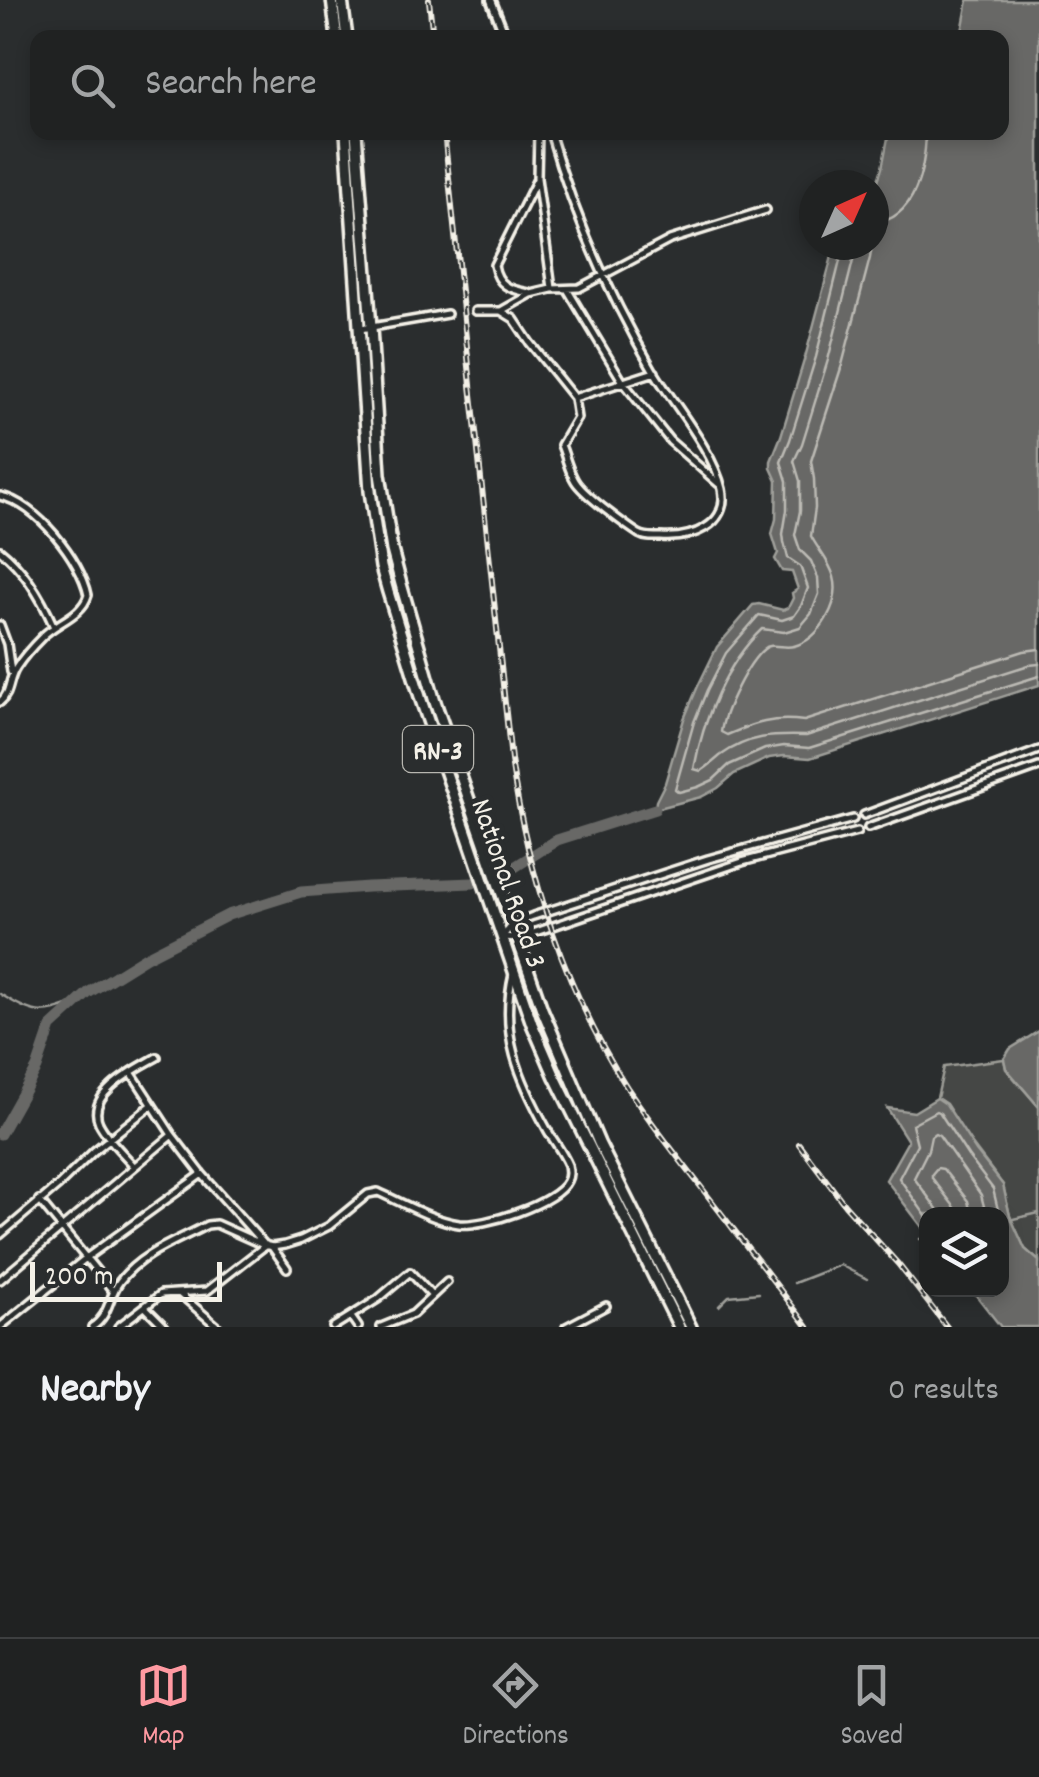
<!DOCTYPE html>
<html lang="en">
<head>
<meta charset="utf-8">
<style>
	body { margin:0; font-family:Dekko,sans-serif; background:#282a2a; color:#f1f3f6 }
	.controls { position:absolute; right:30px; bottom:30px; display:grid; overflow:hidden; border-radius:20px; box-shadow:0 5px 15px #0003 }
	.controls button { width:90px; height:90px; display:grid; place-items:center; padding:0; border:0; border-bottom:2px solid #3d3f40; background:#202222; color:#f1f3f6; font:50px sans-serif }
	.compass { position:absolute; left:799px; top:170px; width:90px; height:90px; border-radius:50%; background:#202222; box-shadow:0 5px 15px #0003; rotate:45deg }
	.scale { position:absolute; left:30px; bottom:25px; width:192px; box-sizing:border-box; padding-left:10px; border:5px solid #f4f1e8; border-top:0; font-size:28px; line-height:35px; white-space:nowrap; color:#f4f1e8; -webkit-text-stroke:8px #2a2d2e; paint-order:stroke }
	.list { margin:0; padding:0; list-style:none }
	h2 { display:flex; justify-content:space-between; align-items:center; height:130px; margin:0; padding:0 40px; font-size:42px }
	h2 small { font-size:32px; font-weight:400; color:#a2a4a5 }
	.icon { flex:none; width:55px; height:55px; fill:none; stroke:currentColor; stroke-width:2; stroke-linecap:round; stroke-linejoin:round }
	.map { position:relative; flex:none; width:1039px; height:1327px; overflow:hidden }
	.search { position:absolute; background:#202222; box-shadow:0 5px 15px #0003; left:30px; right:30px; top:30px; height:110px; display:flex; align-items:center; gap:25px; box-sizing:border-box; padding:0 35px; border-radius:20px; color:#a2a4a5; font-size:38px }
	.sheet { height:310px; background:#202222 }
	nav { display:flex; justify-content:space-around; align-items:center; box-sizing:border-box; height:140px; border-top:2px solid #3d3f40; background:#202222; font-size:28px; color:#a2a4a5 }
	nav a { display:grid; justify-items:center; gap:5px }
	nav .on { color:#ff9aa2 }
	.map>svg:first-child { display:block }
	.green { fill:#444645; stroke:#9c9c96; stroke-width:2.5 }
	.water { fill:#676866; stroke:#9f9f9a; stroke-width:2.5 }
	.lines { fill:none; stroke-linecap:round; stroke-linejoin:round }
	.shore { stroke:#bcbab4; stroke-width:2.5 }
	.stream { stroke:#9f9f9a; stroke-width:2.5 }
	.river { stroke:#676866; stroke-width:11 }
	.minor-casing { stroke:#f4f1e8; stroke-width:12 }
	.tertiary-casing { stroke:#f4f1e8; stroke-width:14 }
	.trunk-casing { stroke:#f4f1e8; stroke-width:16 }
	.minor { stroke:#2a2d2e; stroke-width:5 }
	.tertiary { stroke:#2a2d2e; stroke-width:6 }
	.trunk { stroke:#2a2d2e; stroke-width:9 }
	.rail-casing { stroke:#f4f1e8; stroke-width:6 }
	.rail { stroke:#2a2d2e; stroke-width:2.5; stroke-dasharray:8; stroke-linecap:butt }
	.labels { text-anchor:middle; stroke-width:10; stroke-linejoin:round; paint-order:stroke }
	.shield { fill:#2a2d2e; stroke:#b7b6b0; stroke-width:2.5 }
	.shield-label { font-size:28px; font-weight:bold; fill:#f4f1e8 }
	.street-label { font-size:30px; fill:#f4f1e8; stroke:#2a2d2e }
</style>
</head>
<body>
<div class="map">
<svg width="1039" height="1327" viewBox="0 0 1039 1327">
	<rect width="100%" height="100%" fill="#2a2d2e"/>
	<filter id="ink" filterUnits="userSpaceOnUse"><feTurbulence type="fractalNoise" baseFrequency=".01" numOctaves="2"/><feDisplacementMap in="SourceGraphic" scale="20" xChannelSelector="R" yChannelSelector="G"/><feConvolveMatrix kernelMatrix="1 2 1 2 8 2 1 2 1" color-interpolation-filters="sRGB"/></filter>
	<g filter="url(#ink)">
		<path class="green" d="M1004 1059 1006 1069 1039 1107V1261L1025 1249 1010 1216 1003 1185 937 1098 944 1067Z"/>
		<path class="water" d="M968 0H1039V685L810 758 784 756 769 758 734 774 718 788 701 797 655 809 656 801 665 783 684 719 698 686 717 647 753 605 759 604 783 610 788 608 793 598 792 593 798 589 792 572 782 571 775 559 778 553 772 534 776 519 777 481 771 468V461L781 436 806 354 835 245H874V193L882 168 889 133 1002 132V38L961 37Z
			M1039 1031V1107L1006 1068 1004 1059 1010 1049Z
			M937 1098 946 1104 976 1151 1003 1185 1010 1216 1025 1249 1039 1261V1327H1001L972 1290H1002V1214H926V1232L886 1180 908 1141 887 1108 914 1112Z"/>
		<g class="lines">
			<path class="shore" d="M874 223C916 219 925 168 926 132
				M844 245 816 357 790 440 781 462 787 481V510L783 534 784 542 788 558 800 566 808 588 801 606 794 616 782 620 759 615 726 653 707 690 694 722 675 789 679 792 698 787 713 780 729 765 765 749 784 746 809 748 1039 676
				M857 245 828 360 802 444 794 461 800 481V511L795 535 800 550 811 561 818 578 819 594 811 614 800 627 784 632 762 629C726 663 703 720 694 769L701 771C708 767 714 761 720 756 749 735 773 735 806 736L1029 665 1039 664
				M872 245 870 258 842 365 811 461 814 479 815 508 811 536C818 550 829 560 834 577 841 603 820 639 794 646 783 649 771 642 764 649 747 663 724 711 721 732L727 735C756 723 772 717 804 721L1024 651 1039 649
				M941 1214 914 1178 928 1150 931 1136 935 1133 939 1135 981 1195 986 1214
				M960 1214 932 1178V1174L937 1168 943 1169 968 1201 971 1214
				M926 1216 899 1178 917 1144 912 1124 936 1111 940 1113 968 1156 993 1189 999 1214"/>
			<path class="stream" d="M0 994C35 1015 40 1017 78 1002
				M1013 1219 1039 1213
				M920 1239 926 1237
				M794 1283 840 1265 867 1279
				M719 1306 729 1296 759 1293"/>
			<path class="river" d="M510 870 557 840 655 809
				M0 1134 37 1068 51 1027 88 993 146 957 228 915 301 892 368 887 473 883"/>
			<defs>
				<path id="minor" d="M538 132 537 178 552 288
					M567 289 623 382 670 441 719 484
					M529 293C509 289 498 286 494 265L536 181
					M475 311H501L531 294 552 289 579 288 670 240 766 210
					M501 311 514 319 530 343 574 398 577 418 561 445C566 457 570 477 579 486 589 498 625 525 639 534 646 538 653 537 661 537 690 539 730 526 722 489 713 450 674 405 653 370 609 295 574 216 550 132
					M360 329 447 314
					M574 398 655 372
					M0 496C36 503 81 560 88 595 82 616 56 622 42 637 33 646 23 657 16 668 8 680 11 693 0 702
					M0 550C25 570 41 597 54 627
					M0 625 7 644 11 672
					M864 815 1039 750
					M868 828 1039 767
					M504 935 513 924 533 916 708 859 853 819
					M502 937 518 938 742 862 857 832
					M131 1072 172 1135 202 1174 263 1243
					M134 1166C123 1153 107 1139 99 1123 85 1093 138 1068 157 1057
					M39 1200 113 1291
					M0 1235 59 1185 94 1151 152 1105
					M272 1247 287 1268
					M0 1280 172 1135
					M180 1294 218 1327
					M146 1308 165 1327
					M351 1317 358 1327
					M0 1327 86 1258 202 1174
					M92 1327C110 1316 108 1296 120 1281 141 1253 177 1241 207 1225L216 1224 261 1244 272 1247 285 1245 301 1240 329 1226 368 1194 378 1192C403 1203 432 1220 459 1224 483 1227 556 1204 567 1181 570 1175 569 1171 568 1165 563 1153 555 1143 548 1131 519 1079 499 1034 513 974
					M118 1327 161 1294 207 1291 266 1245
					M333 1327 378 1299 410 1272 432 1296
					M381 1327 413 1314 447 1282
					M566 1327 606 1306"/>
				<path id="tertiary" d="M491 0 506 38"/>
				<path id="trunk" d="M332 0 337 38
					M342 0 347 38
					M346 132 370 491 381 567 388 592 421 700 532 1024 555 1077 679 1327
					M356 132 371 327 380 474 392 550 401 584 435 702 542 1009 599 1143 691 1327"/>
			</defs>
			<use href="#minor" class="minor-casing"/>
			<use href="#tertiary" class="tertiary-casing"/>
			<use href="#trunk" class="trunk-casing"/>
			<use href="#minor" class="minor"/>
			<use href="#tertiary" class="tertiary"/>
			<use href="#trunk" class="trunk"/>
			<defs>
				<path id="rail" d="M429 0 433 38
					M444 132 511 760C528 875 565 991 628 1089 651 1123 676 1155 701 1187 737 1234 773 1280 808 1327
					M799 1144 845 1205 898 1264 947 1327"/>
			</defs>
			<use href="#rail" class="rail-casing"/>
			<use href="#rail" class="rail"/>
		</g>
	</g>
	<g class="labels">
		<rect class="shield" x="403" y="726" width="70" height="46" rx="8"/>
		<g class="shield-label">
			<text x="438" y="759">RN-3</text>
		</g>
		<g class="street-label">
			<text transform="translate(510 883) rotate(71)" y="10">National Road 3</text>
		</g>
	</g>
</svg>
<div class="controls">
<button><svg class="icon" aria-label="layers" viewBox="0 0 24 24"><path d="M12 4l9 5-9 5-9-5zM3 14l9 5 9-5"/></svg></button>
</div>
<svg class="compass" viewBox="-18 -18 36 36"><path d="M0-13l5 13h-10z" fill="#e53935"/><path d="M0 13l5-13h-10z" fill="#a2a4a5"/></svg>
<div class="scale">200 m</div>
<div class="search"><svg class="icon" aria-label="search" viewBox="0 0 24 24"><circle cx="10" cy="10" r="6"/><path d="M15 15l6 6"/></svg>Search here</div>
</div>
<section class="sheet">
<h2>Nearby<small>0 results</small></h2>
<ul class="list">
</ul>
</section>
<nav>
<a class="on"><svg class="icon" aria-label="map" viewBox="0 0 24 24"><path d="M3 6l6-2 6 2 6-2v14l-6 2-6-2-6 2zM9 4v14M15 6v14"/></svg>Map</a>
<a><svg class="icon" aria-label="directions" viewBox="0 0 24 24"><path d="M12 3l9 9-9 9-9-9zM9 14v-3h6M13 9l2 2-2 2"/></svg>Directions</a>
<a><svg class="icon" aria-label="saved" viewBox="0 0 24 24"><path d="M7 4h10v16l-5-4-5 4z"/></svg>Saved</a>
</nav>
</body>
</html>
